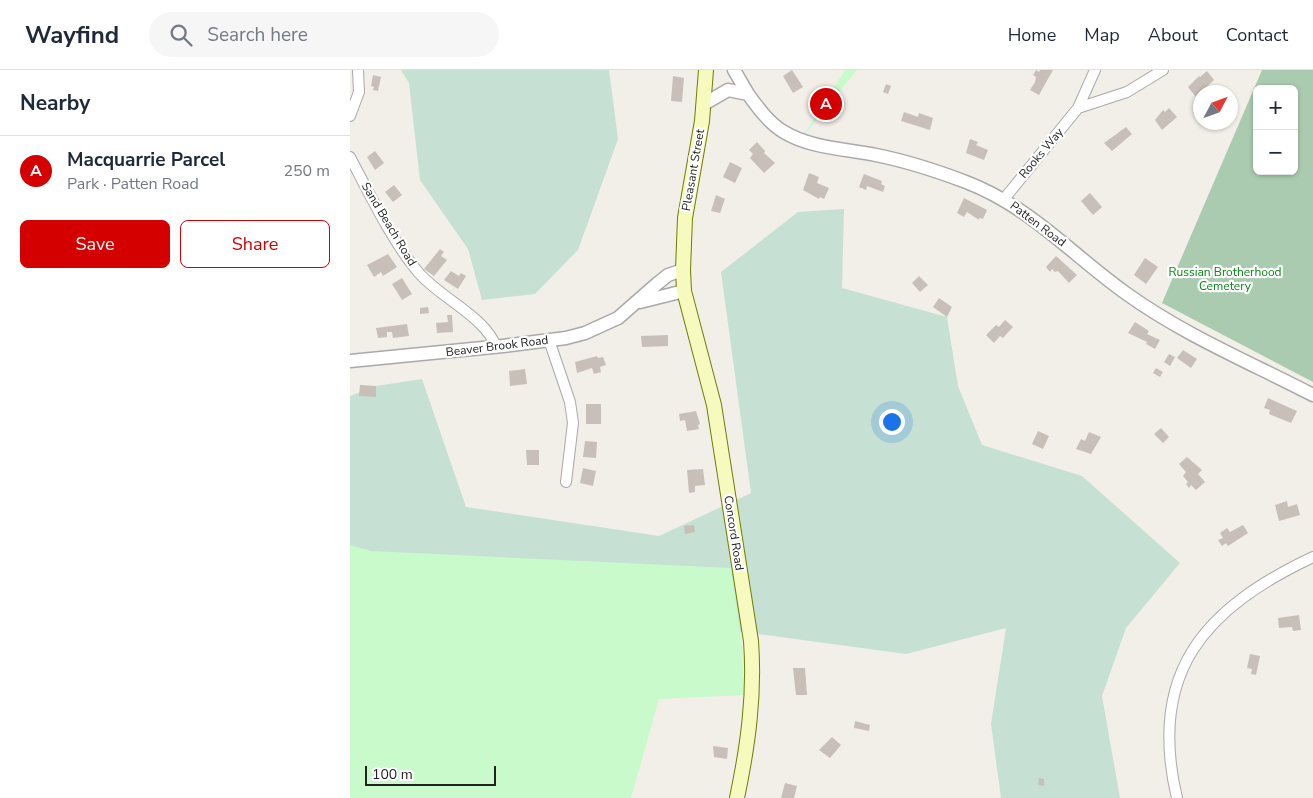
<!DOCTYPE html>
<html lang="en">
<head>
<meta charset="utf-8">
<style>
	body { margin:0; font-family:"Nunito Sans",sans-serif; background:#f6f6f7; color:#1f2937 }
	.controls { position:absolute; right:15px; top:15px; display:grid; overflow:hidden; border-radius:8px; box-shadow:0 1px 4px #0004 }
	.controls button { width:45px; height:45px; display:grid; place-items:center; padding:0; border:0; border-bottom:1px solid #e0e1e3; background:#fff; color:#1f2937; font:25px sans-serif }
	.compass { position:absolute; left:843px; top:15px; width:45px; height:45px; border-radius:50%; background:#fff; box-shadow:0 1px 4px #0004; rotate:49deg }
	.scale { position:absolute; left:15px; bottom:12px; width:131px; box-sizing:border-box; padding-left:5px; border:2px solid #222; border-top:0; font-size:14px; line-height:18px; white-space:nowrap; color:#222; -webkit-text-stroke:4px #fff; paint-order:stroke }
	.you { position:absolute; left:541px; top:351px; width:18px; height:18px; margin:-12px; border:4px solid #fff; border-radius:50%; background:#1a73e8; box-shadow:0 0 0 8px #1a73e833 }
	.badge { display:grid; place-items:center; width:32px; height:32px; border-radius:50%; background:#d40000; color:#fff; font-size:16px; font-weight:700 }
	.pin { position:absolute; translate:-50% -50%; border:2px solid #fff; box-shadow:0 1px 5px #0006 }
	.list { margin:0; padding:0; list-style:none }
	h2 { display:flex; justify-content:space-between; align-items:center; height:65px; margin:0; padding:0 20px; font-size:21px }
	h2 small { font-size:16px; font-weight:400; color:#747a83 }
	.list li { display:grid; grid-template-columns:32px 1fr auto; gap:15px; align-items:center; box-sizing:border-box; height:70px; padding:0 20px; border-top:1px solid #e0e1e3 }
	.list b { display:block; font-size:19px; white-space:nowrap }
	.list p { margin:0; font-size:16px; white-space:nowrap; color:#747a83 }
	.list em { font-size:16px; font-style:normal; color:#747a83 }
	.actions { display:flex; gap:10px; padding:15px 20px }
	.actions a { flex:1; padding:11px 0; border:1px solid #d40000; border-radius:8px; text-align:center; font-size:18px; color:#d40000 }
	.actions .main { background:#d40000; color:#fff }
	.icon { flex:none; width:28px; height:28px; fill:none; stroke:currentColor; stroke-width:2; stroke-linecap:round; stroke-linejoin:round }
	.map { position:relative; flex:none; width:963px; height:728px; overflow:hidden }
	header { display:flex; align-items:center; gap:30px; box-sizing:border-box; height:70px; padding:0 25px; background:#fff; border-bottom:1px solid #e0e1e3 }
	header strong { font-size:24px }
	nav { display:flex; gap:28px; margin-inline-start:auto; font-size:18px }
	.search { width:350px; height:45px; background:#f6f6f7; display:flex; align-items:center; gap:12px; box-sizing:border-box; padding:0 18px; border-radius:28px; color:#747a83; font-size:19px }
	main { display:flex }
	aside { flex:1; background:#fff }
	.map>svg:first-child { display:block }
	.wetland { fill:#c6e0d4 }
	.cemetery { fill:#aacbaf; fill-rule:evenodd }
	.park { fill:#c8facc }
	.building { fill:#c7bfb8 }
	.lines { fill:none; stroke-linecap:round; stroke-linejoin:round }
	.minor-casing { stroke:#a9a9a9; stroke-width:12 }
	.tertiary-casing { stroke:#a9a9a9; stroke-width:15 }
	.secondary-casing { stroke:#707d05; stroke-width:16 }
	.minor { stroke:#fff; stroke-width:10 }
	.tertiary { stroke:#fff; stroke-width:12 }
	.secondary { stroke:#f7fabf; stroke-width:14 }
	.labels { text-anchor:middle; stroke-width:4.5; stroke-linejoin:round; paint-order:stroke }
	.street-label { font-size:12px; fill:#222; stroke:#fff }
	.park-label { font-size:12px; fill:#0c8416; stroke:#fff }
</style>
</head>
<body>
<header>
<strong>Wayfind</strong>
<div class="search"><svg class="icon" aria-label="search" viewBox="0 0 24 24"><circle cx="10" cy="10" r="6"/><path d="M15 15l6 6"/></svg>Search here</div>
<nav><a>Home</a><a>Map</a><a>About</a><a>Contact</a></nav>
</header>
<main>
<aside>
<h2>Nearby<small></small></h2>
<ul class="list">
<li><span class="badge">A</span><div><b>Macquarrie Parcel</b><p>Park · Patten Road</p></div><em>250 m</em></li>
</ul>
<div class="actions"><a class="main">Save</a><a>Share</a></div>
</aside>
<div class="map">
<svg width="963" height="728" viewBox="0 0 963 728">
	<rect width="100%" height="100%" fill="#f2efe9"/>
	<path class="wetland" d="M51 0H259L268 69 228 180 185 224 132 230 118 179 70 110 59 13Z
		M494 139 492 218 597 247 608 316 632 375 732 406 830 493 776 558 752 626 770 728H651L641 654 656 558 556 584 320 552 0 728V326L26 316 72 309 116 437 309 466 401 423 371 202 448 142Z"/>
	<path class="cemetery" d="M912 0H963V312L812 233ZM907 19H944V101H907Z"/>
	<path class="park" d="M495 0H507L452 68Z
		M0 475 21 481 381 498 392 575 394 625 309 629 281 728H0Z"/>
	<path class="building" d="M442 0 453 17 443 23 433 6Z
		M686 0 689 2 690 0H703L689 25 680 20 685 12 686 7 683 5Z
		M857 1 864 10 855 18 859 22H851L846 27 838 17 849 6 850 7Z
		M23 5 31 7 28 21 23 20 24 17 21 16Z
		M323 6 334 8 332 32 321 31Z
		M536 14 541 16 538 24 533 22Z
		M819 38 827 47 812 60 805 50 813 40 815 42Z
		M554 42 568 47 569 43 583 48 580 60 551 51Z
		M776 57 782 64 762 81 754 73Z
		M620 69 628 72 626 75 638 80 634 90 616 83Z
		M407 72 415 81 414 83 425 93 414 103 400 88 403 84 399 80Z
		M25 81 34 93 25 100 17 87Z
		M380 92 392 98 385 113 373 107Z
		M459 103 469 107 467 113 479 118 474 129 470 127 469 129 453 120Z
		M514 104 532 111 531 114 535 116 533 122 517 116 516 120 509 117Z
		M44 115 52 125 43 132 35 122Z
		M740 123 752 137 743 145 731 131Z
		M366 125 375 129 370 143 361 141Z
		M614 128 637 140 633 149 629 148V150L617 142 614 147 607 143Z
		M90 179 94 182 91 186 97 190 84 206 74 199Z
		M38 184 47 197 33 206 31 202 24 207 17 195Z
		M706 186 727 205 719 213 708 201 705 202 702 199 700 202 696 197Z
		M795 188 808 197 796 214 784 205Z
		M101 201 109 206 111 203 116 206 108 219 94 210Z
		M569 206 578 215 570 222 562 213Z
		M52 208 62 224 52 230 42 214Z
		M589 228 602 237 597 247 583 237Z
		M78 237 79 243 70 244V238Z
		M97 245H102L103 262 87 263 86 253 98 252Z
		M655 250 663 257 653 268 650 266 644 273 636 265 646 255 649 257Z
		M785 252 799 261 797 264 810 270 805 279 796 274 797 272 778 263Z
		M57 254 59 266 43 268 42 262H37V267L28 268 26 258Z
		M318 265V276L292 277 291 266Z
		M833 280 847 289 841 298 827 288Z
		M819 284 825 287 820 296 814 292Z
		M247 286 248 288 253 287 256 295 250 297 251 302 244 304 242 298 227 303 225 292Z
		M806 298 813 302 810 307 803 303Z
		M175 299 177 314 160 316 159 301Z
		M10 315 26 316V327L9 326Z
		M918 328 947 341 941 353 919 344 920 340 914 338Z
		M236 334H251V354H236Z
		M346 341 350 354 348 355 349 359 337 361 335 350 330 351 329 344Z
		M811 358 819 367 813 373 804 364Z
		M688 361 699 366 693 379 682 374Z
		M739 362 751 367 741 384 726 379 731 369 735 371Z
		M235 371 247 372 246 388 233 387Z
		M176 380H189V395H177Z
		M837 387 852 400 848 404 855 412 846 420 841 415 839 418 836 414 838 412 833 406 836 402 829 394Z
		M233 398 246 401 243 416 230 413Z
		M353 399 355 415 345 416V422L339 423 337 400Z
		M937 431 938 437 947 434 950 445 929 451 925 435Z
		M344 455 345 462 335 464 334 456Z
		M893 455 898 463 878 476 876 473 872 476 868 470 873 468 870 463 877 458 880 462Z
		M949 545 951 560 943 561 942 557 929 558 928 548Z
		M900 584 910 586 906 605 901 604 902 599 897 598Z
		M443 598H455L457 625H446Z
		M505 651 520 655 519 661 504 658Z
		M482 667 491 675 480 688 469 680Z
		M363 676 378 678 377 689 364 687Z
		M689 708 694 709V716L688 715Z
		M435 713 447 716 444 728H431Z"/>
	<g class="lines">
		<defs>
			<path id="minor" d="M728 38 777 22 813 0
				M0 46 9 22 8 0
				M0 87C19 123 42 171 68 202 90 228 136 247 146 277
				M654 129 728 38 745 0
				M199 270 220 332 223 353 216 412
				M827 728C797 602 855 538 963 487"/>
			<path id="tertiary" d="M384 0 398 24
				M354 34 378 20 398 24C408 38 419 53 434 62 460 78 496 79 526 85 556 91 587 101 616 112 681 137 722 185 777 224 834 265 901 293 963 325
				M290 232 334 221
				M0 291 153 276 216 268 235 263 268 248 308 213 318 205 333 200"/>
			<path id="secondary" d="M356 0 352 51 335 148 333 200 334 221 364 335 401 571C405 625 398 675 387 728"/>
		</defs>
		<use href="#minor" class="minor-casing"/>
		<use href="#tertiary" class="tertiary-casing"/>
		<use href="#secondary" class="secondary-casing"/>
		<use href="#minor" class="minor"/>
		<use href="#tertiary" class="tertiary"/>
		<use href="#secondary" class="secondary"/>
	</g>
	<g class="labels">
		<g class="street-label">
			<text transform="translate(691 83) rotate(-50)" y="4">Rooks Way</text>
			<text transform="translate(343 100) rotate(-80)" y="4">Pleasant Street</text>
			<text transform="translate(39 154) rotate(59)" y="4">Sand Beach Road</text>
			<text transform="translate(688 154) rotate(37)" y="4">Patten Road</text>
			<text transform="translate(147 276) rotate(-7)" y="4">Beaver Brook Road</text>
			<text transform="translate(384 463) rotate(81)" y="4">Concord Road</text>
		</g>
		<g class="park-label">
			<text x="875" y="206">Russian Brotherhood<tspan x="875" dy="14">Cemetery</tspan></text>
		</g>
	</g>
</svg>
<div class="controls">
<button>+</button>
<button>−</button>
</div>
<svg class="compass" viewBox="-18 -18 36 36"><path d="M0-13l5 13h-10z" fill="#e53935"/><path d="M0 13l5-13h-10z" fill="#747a83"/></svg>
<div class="scale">100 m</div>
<div class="you"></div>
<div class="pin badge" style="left:476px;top:34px">A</div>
</div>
</main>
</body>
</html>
